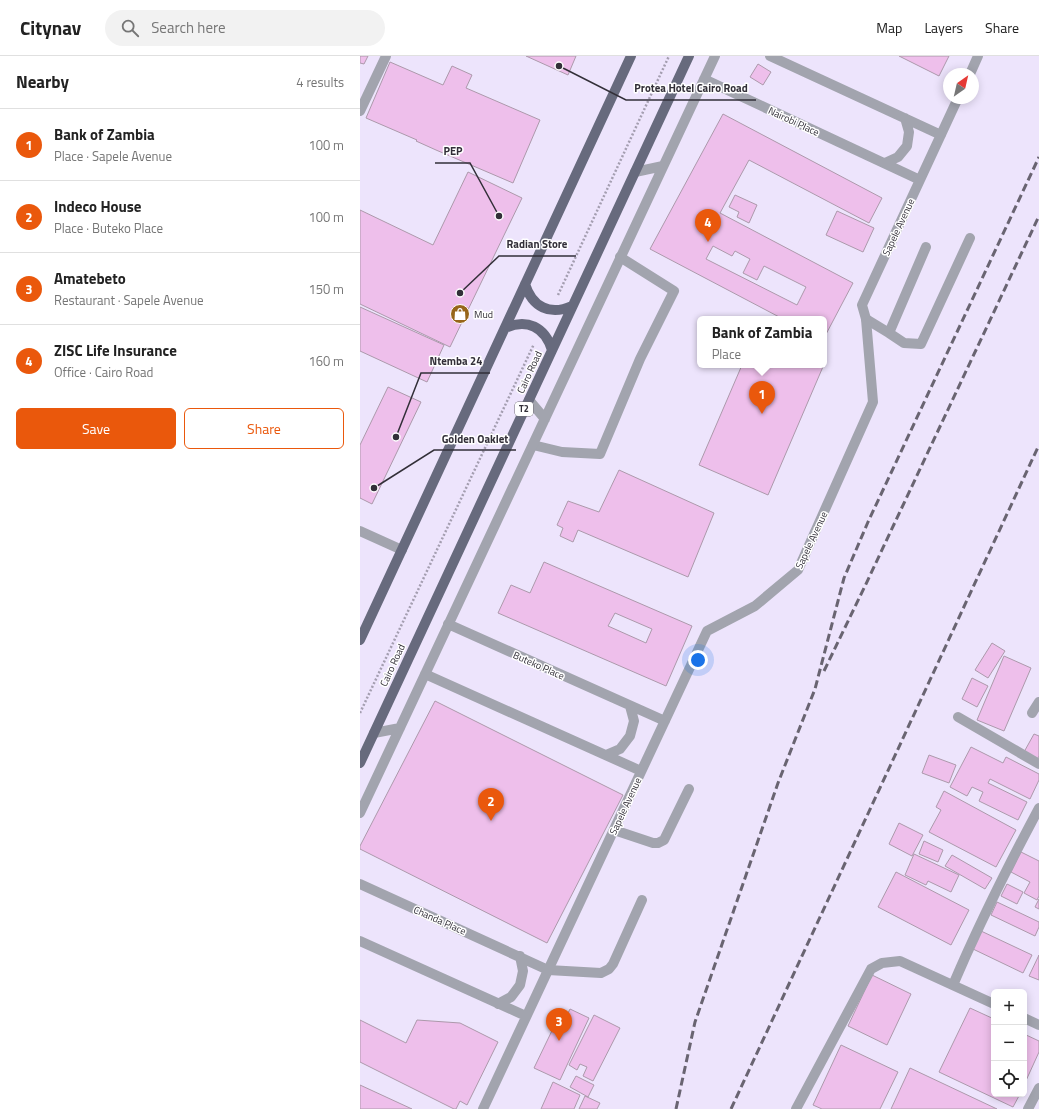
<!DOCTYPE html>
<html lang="en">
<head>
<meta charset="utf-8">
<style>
	body { margin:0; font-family:"Titillium Web",sans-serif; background:#f2f2f2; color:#222 }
	.controls { position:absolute; right:12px; bottom:12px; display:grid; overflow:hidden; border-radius:6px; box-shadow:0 2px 10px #0003 }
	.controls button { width:36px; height:36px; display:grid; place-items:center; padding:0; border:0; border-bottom:1px solid #e0e0e0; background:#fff; color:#222; font:20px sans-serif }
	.compass { position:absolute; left:583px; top:12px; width:36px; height:36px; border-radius:50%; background:#fff; box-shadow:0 2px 10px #0003; rotate:34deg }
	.you { position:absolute; left:338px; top:604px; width:14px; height:14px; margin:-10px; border:3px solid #fff; border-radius:50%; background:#1a73e8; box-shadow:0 0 0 6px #1a73e833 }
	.badge { display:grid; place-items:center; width:26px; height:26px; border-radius:50%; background:#ea580c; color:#fff; font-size:13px; font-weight:700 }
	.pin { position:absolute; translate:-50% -33px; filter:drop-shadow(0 1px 2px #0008) }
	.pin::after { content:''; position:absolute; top:21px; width:14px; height:12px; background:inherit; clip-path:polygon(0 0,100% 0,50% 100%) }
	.popup { position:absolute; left:337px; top:260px; width:130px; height:52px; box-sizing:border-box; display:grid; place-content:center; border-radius:6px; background:#fff; filter:drop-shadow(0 1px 3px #0005); font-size:13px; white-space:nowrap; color:#767676 }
	.popup b { font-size:15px; color:#222 }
	.popup::after { content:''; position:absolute; left:50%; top:100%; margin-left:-8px; border:8px solid transparent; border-top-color:#fff }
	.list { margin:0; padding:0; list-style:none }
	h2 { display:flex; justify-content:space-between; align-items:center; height:52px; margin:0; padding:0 16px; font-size:17px }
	h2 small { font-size:13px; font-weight:400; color:#767676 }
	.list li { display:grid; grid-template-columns:26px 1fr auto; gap:12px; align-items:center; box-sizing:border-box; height:72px; padding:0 16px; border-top:1px solid #e0e0e0 }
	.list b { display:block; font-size:15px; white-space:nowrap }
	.list p { margin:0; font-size:13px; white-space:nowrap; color:#767676 }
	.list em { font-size:13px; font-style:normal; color:#767676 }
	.actions { display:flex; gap:8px; padding:12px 16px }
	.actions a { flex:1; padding:9px 0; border:1px solid #ea580c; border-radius:6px; text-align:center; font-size:14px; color:#ea580c }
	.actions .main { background:#ea580c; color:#fff }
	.icon { flex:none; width:22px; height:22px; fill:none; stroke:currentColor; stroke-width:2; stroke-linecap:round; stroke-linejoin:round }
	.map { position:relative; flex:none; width:679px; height:1053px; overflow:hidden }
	header { display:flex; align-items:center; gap:24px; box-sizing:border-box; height:56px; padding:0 20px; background:#fff; border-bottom:1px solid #e0e0e0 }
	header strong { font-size:19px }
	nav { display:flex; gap:22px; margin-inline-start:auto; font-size:14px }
	.search { width:280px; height:36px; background:#f2f2f2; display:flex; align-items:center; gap:10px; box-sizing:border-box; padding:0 14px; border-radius:22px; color:#767676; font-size:15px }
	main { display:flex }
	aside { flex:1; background:#fff }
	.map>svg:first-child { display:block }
	.building { fill:#eebfeb; stroke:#ac99ab; fill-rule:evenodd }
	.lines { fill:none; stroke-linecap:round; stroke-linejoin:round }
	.path { stroke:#a49eb0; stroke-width:2.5; stroke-dasharray:2 2; stroke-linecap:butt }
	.service { stroke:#a2a4ae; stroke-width:10 }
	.minor { stroke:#a2a4ae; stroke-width:10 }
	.tertiary { stroke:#a2a4ae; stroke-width:10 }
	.primary { stroke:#676a7d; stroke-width:10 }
	.rail { stroke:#696471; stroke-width:3; stroke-dasharray:8 4; stroke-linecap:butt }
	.labels { text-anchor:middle; stroke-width:3; stroke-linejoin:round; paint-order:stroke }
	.shield { fill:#fff; stroke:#706d74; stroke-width:1 }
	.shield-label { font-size:9px; font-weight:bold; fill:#322f38 }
	.street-label { font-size:10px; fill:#322f38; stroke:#fff }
	.poi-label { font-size:10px; fill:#322f38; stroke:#fff; text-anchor:start }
	.leader { fill:none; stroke:#322f38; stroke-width:1.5 }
	.callout-dot { fill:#322f38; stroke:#fff; stroke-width:1.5 }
	.callout-label { font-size:11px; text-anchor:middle; font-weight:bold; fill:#322f38; stroke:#fff; stroke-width:3; stroke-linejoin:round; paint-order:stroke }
</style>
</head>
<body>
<header>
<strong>Citynav</strong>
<div class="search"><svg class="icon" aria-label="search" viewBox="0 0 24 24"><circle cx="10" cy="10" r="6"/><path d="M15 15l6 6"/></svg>Search here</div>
<nav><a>Map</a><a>Layers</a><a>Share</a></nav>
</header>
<main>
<aside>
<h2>Nearby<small>4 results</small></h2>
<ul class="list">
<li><span class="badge">1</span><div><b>Bank of Zambia</b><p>Place · Sapele Avenue</p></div><em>100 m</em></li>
<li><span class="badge">2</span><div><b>Indeco House</b><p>Place · Buteko Place</p></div><em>100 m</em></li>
<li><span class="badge">3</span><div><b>Amatebeto</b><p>Restaurant · Sapele Avenue</p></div><em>150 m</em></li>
<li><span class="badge">4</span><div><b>ZISC Life Insurance</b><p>Office · Cairo Road</p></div><em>160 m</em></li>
</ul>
<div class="actions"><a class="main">Save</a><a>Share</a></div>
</aside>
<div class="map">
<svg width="679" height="1053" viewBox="0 0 679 1053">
	<rect width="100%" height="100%" fill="#ede4fc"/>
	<path class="building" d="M0 0H8L4 8 0 7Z
		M166 0H216L208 19Z
		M539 0H589L579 20Z
		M30 6 83 29 92 10 112 19 106 32 180 64 153 127 76 94 56 85 57 84 6 62Z
		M398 8 411 16 403 29 390 21Z
		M363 58 522 142 509 167 389 104 360 157 493 227 464 282V263H423L290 193ZM353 190 372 200 375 195 390 203 383 217 397 224 404 210 446 231 437 249 346 203Z
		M108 116 162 142 90 291 0 248V154L73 189Z
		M375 139 397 149 389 167 377 161 379 156 369 151Z
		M477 155 514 172 503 196 466 179Z
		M0 251 84 289 67 326 0 295Z
		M464 306H465L408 439 339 409 382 309H464Z
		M28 331 61 346 12 448 0 442V389Z
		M259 414 354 457 328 521 218 474 213 486 200 480 203 472 197 469 208 445 239 456Z
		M184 506 332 570 306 630 138 557 151 529 170 537ZM255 557 292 573 286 587 248 570Z
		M632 587 645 595 628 622 615 614Z
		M644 600 671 612 644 675 617 664Z
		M612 622 628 630 617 651 602 643Z
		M75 645 263 739 187 887 0 793V790Z
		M674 678 679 680V700L677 704 664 696Z
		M611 691 643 707 646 701 679 718V724L670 743 630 723 628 727 667 746 658 764 619 745 623 736 612 731 607 740 590 731Z
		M569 699 596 709 589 727 562 717Z
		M584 735 656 774 636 811 569 776 581 754 576 751Z
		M539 767 563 779 552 800 529 788Z
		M564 785 583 794 578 806 559 798Z
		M661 796 679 805V840L677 844 664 837 670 826 651 816Z
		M554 798 599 819 591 836 568 825 566 829 545 819Z
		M592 799 632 822 625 833 585 810Z
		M536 816 609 854 591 889 518 851Z
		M647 828 663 836 657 848 641 840Z
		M679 843V853L675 851Z
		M637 846 679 866V871L675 880 631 859Z
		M621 875 672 899 663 917 613 893Z
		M679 899V924L669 920Z
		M512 919 551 938 527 989 488 970Z
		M610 952 634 963V1038H660L653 1051 579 1016Z
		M210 953 229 962 200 1024 174 1012 200 958 206 961Z
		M234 959 260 972 233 1025 223 1020 227 1011 220 1008 217 1014 209 1009Z
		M0 964 46 987 57 964 100 967 138 986 107 1049 100 1045 96 1053H94L0 1006Z
		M664 978 679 985V996L664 1029Z
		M481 989 538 1016 520 1053H462L453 1049Z
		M550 1012 637 1053H531Z
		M216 1020 234 1029 228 1041 210 1031Z
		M193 1026 220 1039 214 1053H181Z
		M0 1029 52 1053H0Z
		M225 1040 240 1047 237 1053H219Z"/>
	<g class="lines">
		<path class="path" d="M198 239 309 0
			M0 657 174 288"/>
		<path class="service" d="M0 55 26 0
			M506 263 529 277 544 287 561 288 610 182
			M529 277 566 191
			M173 389 202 396 240 398 280 303 314 235 260 201
			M254 774 293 787H298L304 784 329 733
			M188 914 241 917 249 913 253 908 282 844
			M668 1053 679 1032"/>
		<path class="minor" d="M410 0 581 79
			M610 18 618 0
			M344 23 560 124
			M525 107 538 101 547 90 549 76 545 62
			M275 116 303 110
			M169 344 185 363
			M88 568 305 665
			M65 618 281 715
			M672 657 679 646
			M598 661 679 708
			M14 677 40 672
			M246 699 260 693 270 680 274 665 270 650
			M0 757 355 0
			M0 828 188 914
			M0 885 166 960
			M593 929C619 868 648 810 679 752
			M138 948 151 941 160 929 163 915 160 900
			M664 962 679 969
			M123 1053 347 575 395 550 438 514 513 346 506 263 502 249 598 42
			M436 1053 511 913 522 907 540 905 634 948"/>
		<path class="tertiary" d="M0 475 42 494"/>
		<path class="primary" d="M165 228C172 251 190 260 212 250
			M145 272C167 262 185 271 192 294
			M0 584 271 0
			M0 707 329 0"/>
		<path class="rail" d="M464 615 505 530 679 160
			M316 1053 335 966 418 727 455 633 484 522 508 466 679 101
			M371 1053 679 389"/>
	</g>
	<defs>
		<symbol id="shop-disc" viewBox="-11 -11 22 22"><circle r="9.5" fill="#976519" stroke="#fff"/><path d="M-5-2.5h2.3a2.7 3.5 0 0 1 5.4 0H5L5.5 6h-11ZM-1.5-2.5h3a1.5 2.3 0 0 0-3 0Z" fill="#fff"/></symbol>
	</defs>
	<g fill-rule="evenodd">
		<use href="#shop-disc" x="89" y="247" width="22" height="22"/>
	</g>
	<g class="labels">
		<rect class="shield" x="155" y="346" width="18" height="14" rx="3"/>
		<g class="shield-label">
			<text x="164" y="356">T2</text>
		</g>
		<g class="street-label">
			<text transform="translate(434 65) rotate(25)" y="4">Nairobi Place</text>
			<text transform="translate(538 171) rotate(-65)" y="4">Sapele Avenue</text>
			<text transform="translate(169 316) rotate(-65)" y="4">Cairo Road</text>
			<text transform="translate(451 484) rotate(-65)" y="4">Sapele Avenue</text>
			<text transform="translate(32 609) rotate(-65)" y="4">Cairo Road</text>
			<text transform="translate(179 609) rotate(24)" y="4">Buteko Place</text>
			<text transform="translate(265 750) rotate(-65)" y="4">Sapele Avenue</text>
			<text transform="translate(80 864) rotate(24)" y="4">Chanda Place</text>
		</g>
		<g class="poi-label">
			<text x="114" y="262">Mud</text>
		</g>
	</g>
	<path class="leader" d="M199 10L266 44H396M139 160L110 107H75M100 237L139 200H216M36 381L61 317H130M14 432L74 394H156"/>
	<g class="callout-dot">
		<circle cx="199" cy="10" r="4"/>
		<circle cx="139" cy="160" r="4"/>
		<circle cx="100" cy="237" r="4"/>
		<circle cx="36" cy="381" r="4"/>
		<circle cx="14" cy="432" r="4"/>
	</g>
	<g class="callout-label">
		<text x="331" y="36">Protea Hotel Cairo Road</text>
		<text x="93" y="99">PEP</text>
		<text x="177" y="192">Radian Store</text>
		<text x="96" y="309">Ntemba 24</text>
		<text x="115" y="387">Golden Oaklet</text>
	</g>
</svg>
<div class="controls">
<button>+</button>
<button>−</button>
<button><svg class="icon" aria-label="locate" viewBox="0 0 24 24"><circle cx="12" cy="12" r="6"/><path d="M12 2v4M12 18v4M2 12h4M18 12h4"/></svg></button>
</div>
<svg class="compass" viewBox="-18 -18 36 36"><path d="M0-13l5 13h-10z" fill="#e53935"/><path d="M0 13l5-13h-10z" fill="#767676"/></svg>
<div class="you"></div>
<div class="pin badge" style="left:402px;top:358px">1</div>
<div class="popup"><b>Bank of Zambia</b>Place</div>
<div class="pin badge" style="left:131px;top:765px">2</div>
<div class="pin badge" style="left:199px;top:985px">3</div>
<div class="pin badge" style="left:348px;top:186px">4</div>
</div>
</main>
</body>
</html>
